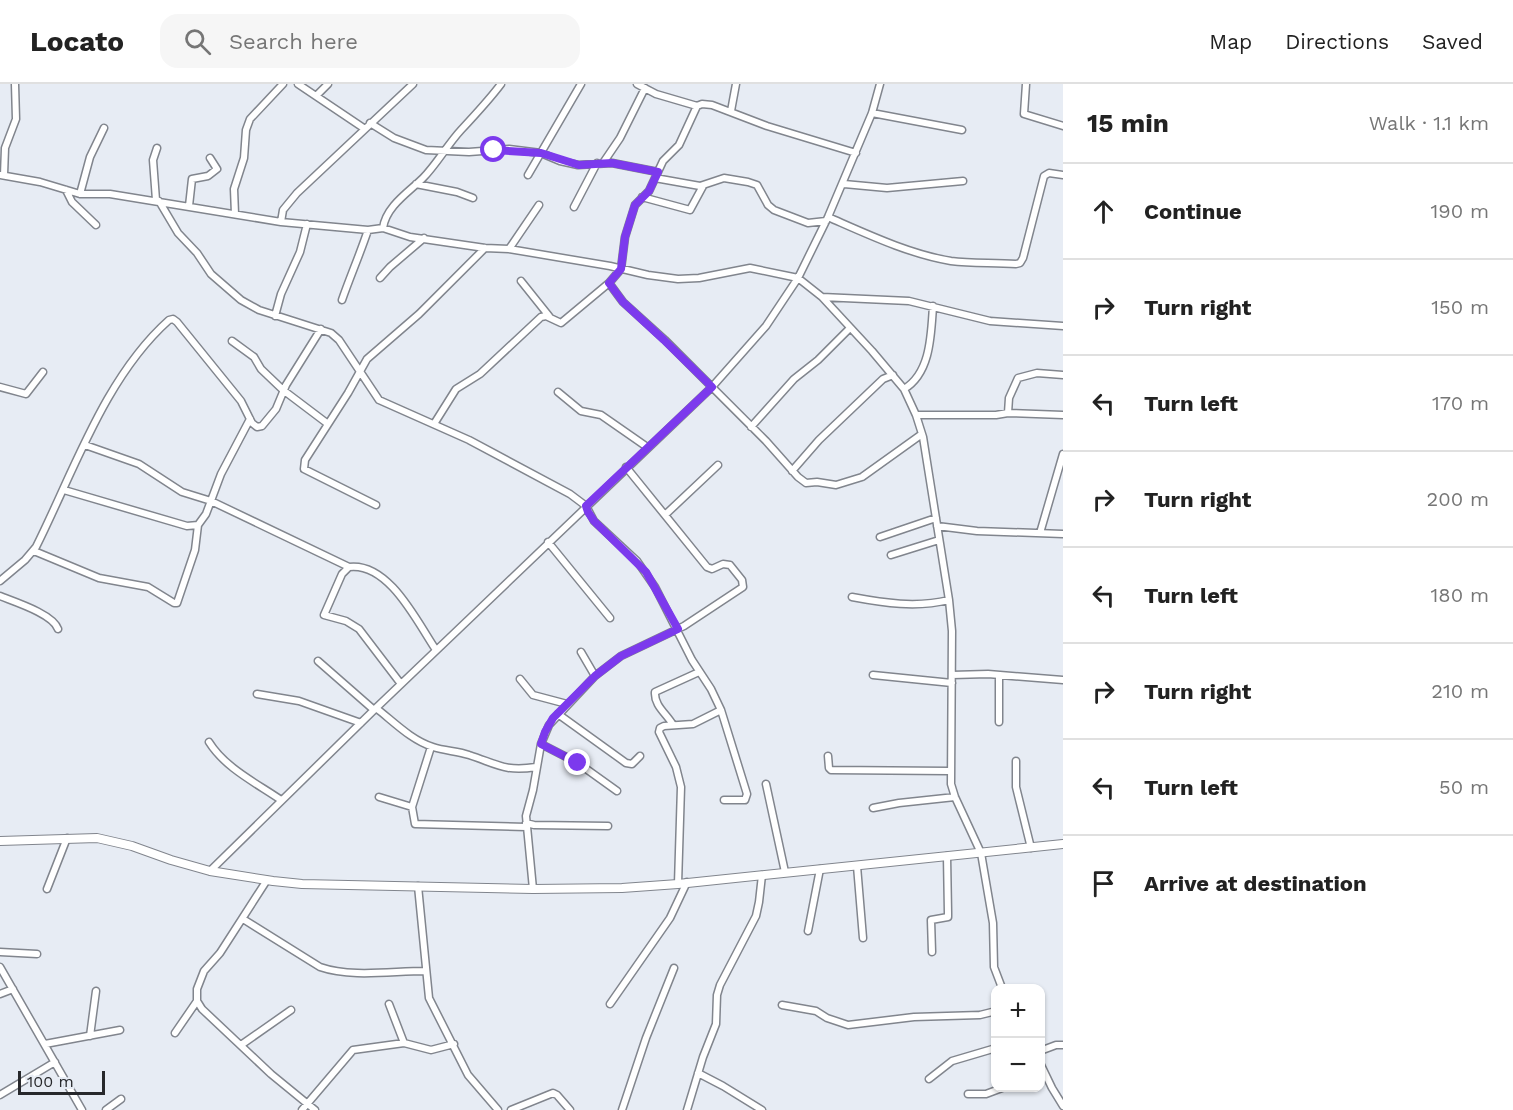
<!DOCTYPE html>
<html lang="en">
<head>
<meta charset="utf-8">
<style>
	body { margin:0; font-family:"Work Sans",sans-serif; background:#f6f6f6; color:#222 }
	.controls { position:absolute; right:18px; bottom:18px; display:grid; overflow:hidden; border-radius:12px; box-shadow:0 2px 4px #0004 }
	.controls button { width:54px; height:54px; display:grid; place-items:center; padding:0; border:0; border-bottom:2px solid #e0e0e0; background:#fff; color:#222; font:30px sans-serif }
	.scale { position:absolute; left:18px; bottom:15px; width:87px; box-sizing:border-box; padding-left:6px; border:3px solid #27282b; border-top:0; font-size:16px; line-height:21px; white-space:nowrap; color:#27282b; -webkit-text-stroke:4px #e7ecf4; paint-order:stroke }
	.stop { position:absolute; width:18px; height:18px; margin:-14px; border:4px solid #7c3aed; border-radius:50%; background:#fff }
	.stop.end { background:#7c3aed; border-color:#fff; box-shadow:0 2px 6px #0008 }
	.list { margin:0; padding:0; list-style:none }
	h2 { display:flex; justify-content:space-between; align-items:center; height:78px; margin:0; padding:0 24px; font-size:26px }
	h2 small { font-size:20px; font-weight:400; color:#767676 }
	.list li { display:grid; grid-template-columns:39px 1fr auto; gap:18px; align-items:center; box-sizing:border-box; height:96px; padding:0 24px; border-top:2px solid #e0e0e0 }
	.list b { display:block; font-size:22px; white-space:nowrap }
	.list em { font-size:20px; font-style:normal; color:#767676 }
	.icon { flex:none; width:33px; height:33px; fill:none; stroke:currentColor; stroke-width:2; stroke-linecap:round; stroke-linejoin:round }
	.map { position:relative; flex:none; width:1063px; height:1026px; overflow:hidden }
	header { display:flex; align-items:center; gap:36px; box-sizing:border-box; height:84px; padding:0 30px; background:#fff; border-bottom:2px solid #e0e0e0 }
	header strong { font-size:28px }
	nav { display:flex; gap:33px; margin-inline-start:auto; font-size:21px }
	.search { width:420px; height:54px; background:#f6f6f6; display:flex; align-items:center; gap:15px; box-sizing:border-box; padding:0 21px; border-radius:18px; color:#767676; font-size:22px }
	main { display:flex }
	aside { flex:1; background:#fff }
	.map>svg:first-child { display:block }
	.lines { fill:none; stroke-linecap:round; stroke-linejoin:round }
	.minor-casing { stroke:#81858d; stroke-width:9 }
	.tertiary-casing { stroke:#81858d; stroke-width:10 }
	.minor { stroke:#fff; stroke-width:6 }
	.tertiary { stroke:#fff; stroke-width:8 }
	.route { stroke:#7c3aed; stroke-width:8 }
</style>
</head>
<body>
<header>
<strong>Locato</strong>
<div class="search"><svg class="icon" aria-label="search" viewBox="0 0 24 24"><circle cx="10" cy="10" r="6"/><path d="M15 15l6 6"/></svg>Search here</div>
<nav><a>Map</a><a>Directions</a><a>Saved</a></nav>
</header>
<main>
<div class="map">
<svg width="1063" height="1026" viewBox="0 0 1063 1026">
	<rect width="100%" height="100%" fill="#e7ecf4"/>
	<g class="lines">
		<defs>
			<path id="minor" d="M298 0 365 45
				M637 0 656 10 697 22
				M1026 0 1024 30 1063 42
				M316 12 328 0
				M731 27 736 0
				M872 29 962 46
				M370 39 394 54 426 66 469 68 509 65 541 69 560 77 578 81 612 79 658 88
				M856 69 767 42 712 21 702 20 697 22 679 61 663 77 649 107 635 121 625 153 621 185 609 199 623 218 665 256 766 357 798 393 806 399 817 398 836 401 862 393 922 350
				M603 79 620 54 645 4
				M0 91 40 98 80 110H110L281 138 368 146 383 144 410 153 485 164 509 165 610 182 648 191 678 195 699 194 750 184 798 194 822 213 872 267 904 305 916 331 923 353 949 516 952 547 951 700 955 713 981 769 993 839 994 883 1002 904
				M4 91 5 64 16 35 15 0
				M528 91 581 0
				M655 94 700 102 724 94 748 98 757 101 768 121 774 126 808 139 826 137
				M416 100 457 108 473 114
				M844 100 887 104 963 97
				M66 106 72 118 96 141
				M80 110 90 73 104 44
				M642 113 690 126 703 102
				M156 116 153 76 157 64
				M159 117 178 149 197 169 211 190 241 216 259 226 331 249 339 256 379 316 469 356 570 410 586 422 594 437 637 477 655 503 692 576 711 605 721 626 747 710 745 716H724
				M189 122 192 95 208 92 217 85 210 74
				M574 123 597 79
				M235 130 234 105 244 74 246 46 250 35 283 0
				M828 133C867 150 909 170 951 177 973 180 995 178 1016 180L1020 179 1023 174 1044 92 1049 89 1063 91
				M281 138 283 126 297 109 413 0
				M383 144C386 122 409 108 423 94 436 81 448 60 461 46 475 31 489 16 501 0
				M509 165 539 121
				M380 194 390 183 424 154
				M521 197 549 232
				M822 213 909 217 990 237 1063 242
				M342 216C350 193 360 170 368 146
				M275 232 281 210 300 168 307 140
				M232 257 254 273 261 285 283 306 328 340
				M0 303 26 310 43 288
				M904 305C931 289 931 250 933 222
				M558 308 581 327 601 331 647 363
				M1008 329 1009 314 1018 294 1037 289 1063 291
				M916 331H996L1008 329 1063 331
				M434 340 456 305 480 290 541 233 546 232 561 239 609 199
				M751 343 794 295 818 276 850 244
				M85 361 139 380 182 408 211 417 349 483C389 478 417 538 436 566
				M792 387 819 356 883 295 893 291
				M64 406 187 442 198 441
				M376 421 304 385 305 376 348 309 367 275 419 230 485 164
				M666 430 718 381
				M937 442 977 447 1063 450
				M1040 449 1063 370
				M880 453 936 434
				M548 458 610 534
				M34 467 99 494 148 503 174 519H177L195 466 198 441 206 430 221 390 250 335
				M891 471 939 456
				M349 483 342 490 324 531 346 537 359 545 401 600
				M0 497 25 476 36 463C74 387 105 293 169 236L173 235 177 238 241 317 252 339 257 343 262 342 276 325 286 301 321 245
				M0 512C15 518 53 530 58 545
				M852 513C884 519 916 524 949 516
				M581 568 595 592
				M318 577 374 626
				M873 591 952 599
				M952 591 988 590 1063 596
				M520 595 533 611 567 620
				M257 610 299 617 361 639
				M376 624C394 638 411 656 433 663 445 667 458 667 469 671 497 680 505 688 536 683
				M558 630 626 679 632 680 640 672
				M999 638V591
				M673 641C667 630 654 622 655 608L699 588
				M209 658C225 684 258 700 281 716
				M541 660 578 679 617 707
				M431 663 412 723 415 740 526 743
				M828 672 829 684 831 686 949 687
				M1016 677V703L1031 764
				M766 700 785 788
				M379 713 412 723
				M873 724 899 719 955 713
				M526 739 534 741 608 742
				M857 782 863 854
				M210 787 376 624 712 303 766 242 798 194 828 133 872 29 880 0
				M267 796 220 869 204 887 197 905V917L202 925 271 990 315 1026
				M678 800 681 703 676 683 659 648 660 644 664 642 693 640 721 626
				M418 802 429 914 468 991 498 1026
				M47 805 67 754
				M533 805 526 732 533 706 541 660 549 641 595 592 621 572 684 542 743 503 742 496 730 481 723 480 712 485 707 483 626 383
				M243 835 320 883C352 894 392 887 425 887
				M808 847 820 785
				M0 868 37 870
				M932 868 931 836 948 833V829L947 772
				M0 883 82 1026
				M0 910 13 905
				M389 920 404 959
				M610 920 670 834 687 798
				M782 921 816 927 827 934 848 941 914 933 980 931 996 927
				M175 949 197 917
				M90 952 96 907
				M45 960 120 946
				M241 961 291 926
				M1040 967 1056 961H1063
				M1040 979 1052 1004 1063 1022
				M698 989 723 1002 762 1026
				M929 995 952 977 996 964
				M968 1010H986L1002 1004
				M0 1011 55 978
				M106 1026 121 1015
				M302 1026 353 966 404 959 431 966 454 960
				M511 1026 553 1009 557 1011 570 1026
				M622 1026 646 954 674 884
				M687 1026 703 973 716 940 717 911 720 901 756 832 759 818 762 791"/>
			<path id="tertiary" d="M0 757 97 754 132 762 171 776 210 787 273 797 302 800 533 805 622 804 678 800 1063 760"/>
		</defs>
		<use href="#minor" class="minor-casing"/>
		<use href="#tertiary" class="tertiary-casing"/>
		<use href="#minor" class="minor"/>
		<use href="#tertiary" class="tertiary"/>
	</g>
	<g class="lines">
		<path class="route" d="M494 66 541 69 579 81 612 79 658 88 649 107 635 121 625 153 621 185 609 199 623 218 664 256 712 303 586 422 588 428 594 437 646 488 678 545 621 572 595 592 553 634 545 648 541 660 578 679"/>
	</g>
</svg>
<div class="controls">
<button>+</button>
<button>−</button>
</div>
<div class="scale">100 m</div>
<div class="stop" style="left:494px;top:66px"></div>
<div class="stop end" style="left:578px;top:679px"></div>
</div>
<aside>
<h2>15 min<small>Walk · 1.1 km</small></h2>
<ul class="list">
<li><svg class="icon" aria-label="ahead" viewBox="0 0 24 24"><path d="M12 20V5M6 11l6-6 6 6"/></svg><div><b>Continue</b></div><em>190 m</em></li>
<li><svg class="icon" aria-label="right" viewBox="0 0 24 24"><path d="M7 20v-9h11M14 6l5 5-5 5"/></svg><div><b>Turn right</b></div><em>150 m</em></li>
<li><svg class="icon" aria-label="left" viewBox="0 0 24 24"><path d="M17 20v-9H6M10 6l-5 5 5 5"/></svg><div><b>Turn left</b></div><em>170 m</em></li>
<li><svg class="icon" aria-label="right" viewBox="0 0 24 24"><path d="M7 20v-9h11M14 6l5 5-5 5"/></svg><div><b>Turn right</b></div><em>200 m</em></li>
<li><svg class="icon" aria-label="left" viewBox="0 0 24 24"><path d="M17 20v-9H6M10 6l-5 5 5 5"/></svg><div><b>Turn left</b></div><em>180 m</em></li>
<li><svg class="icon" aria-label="right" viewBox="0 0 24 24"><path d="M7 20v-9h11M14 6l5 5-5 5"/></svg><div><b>Turn right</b></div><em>210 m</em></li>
<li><svg class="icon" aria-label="left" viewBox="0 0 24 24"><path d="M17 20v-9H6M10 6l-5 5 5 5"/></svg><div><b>Turn left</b></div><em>50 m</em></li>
<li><svg class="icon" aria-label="arrive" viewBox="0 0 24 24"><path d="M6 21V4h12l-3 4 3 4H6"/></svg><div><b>Arrive at destination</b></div></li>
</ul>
</aside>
</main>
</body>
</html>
